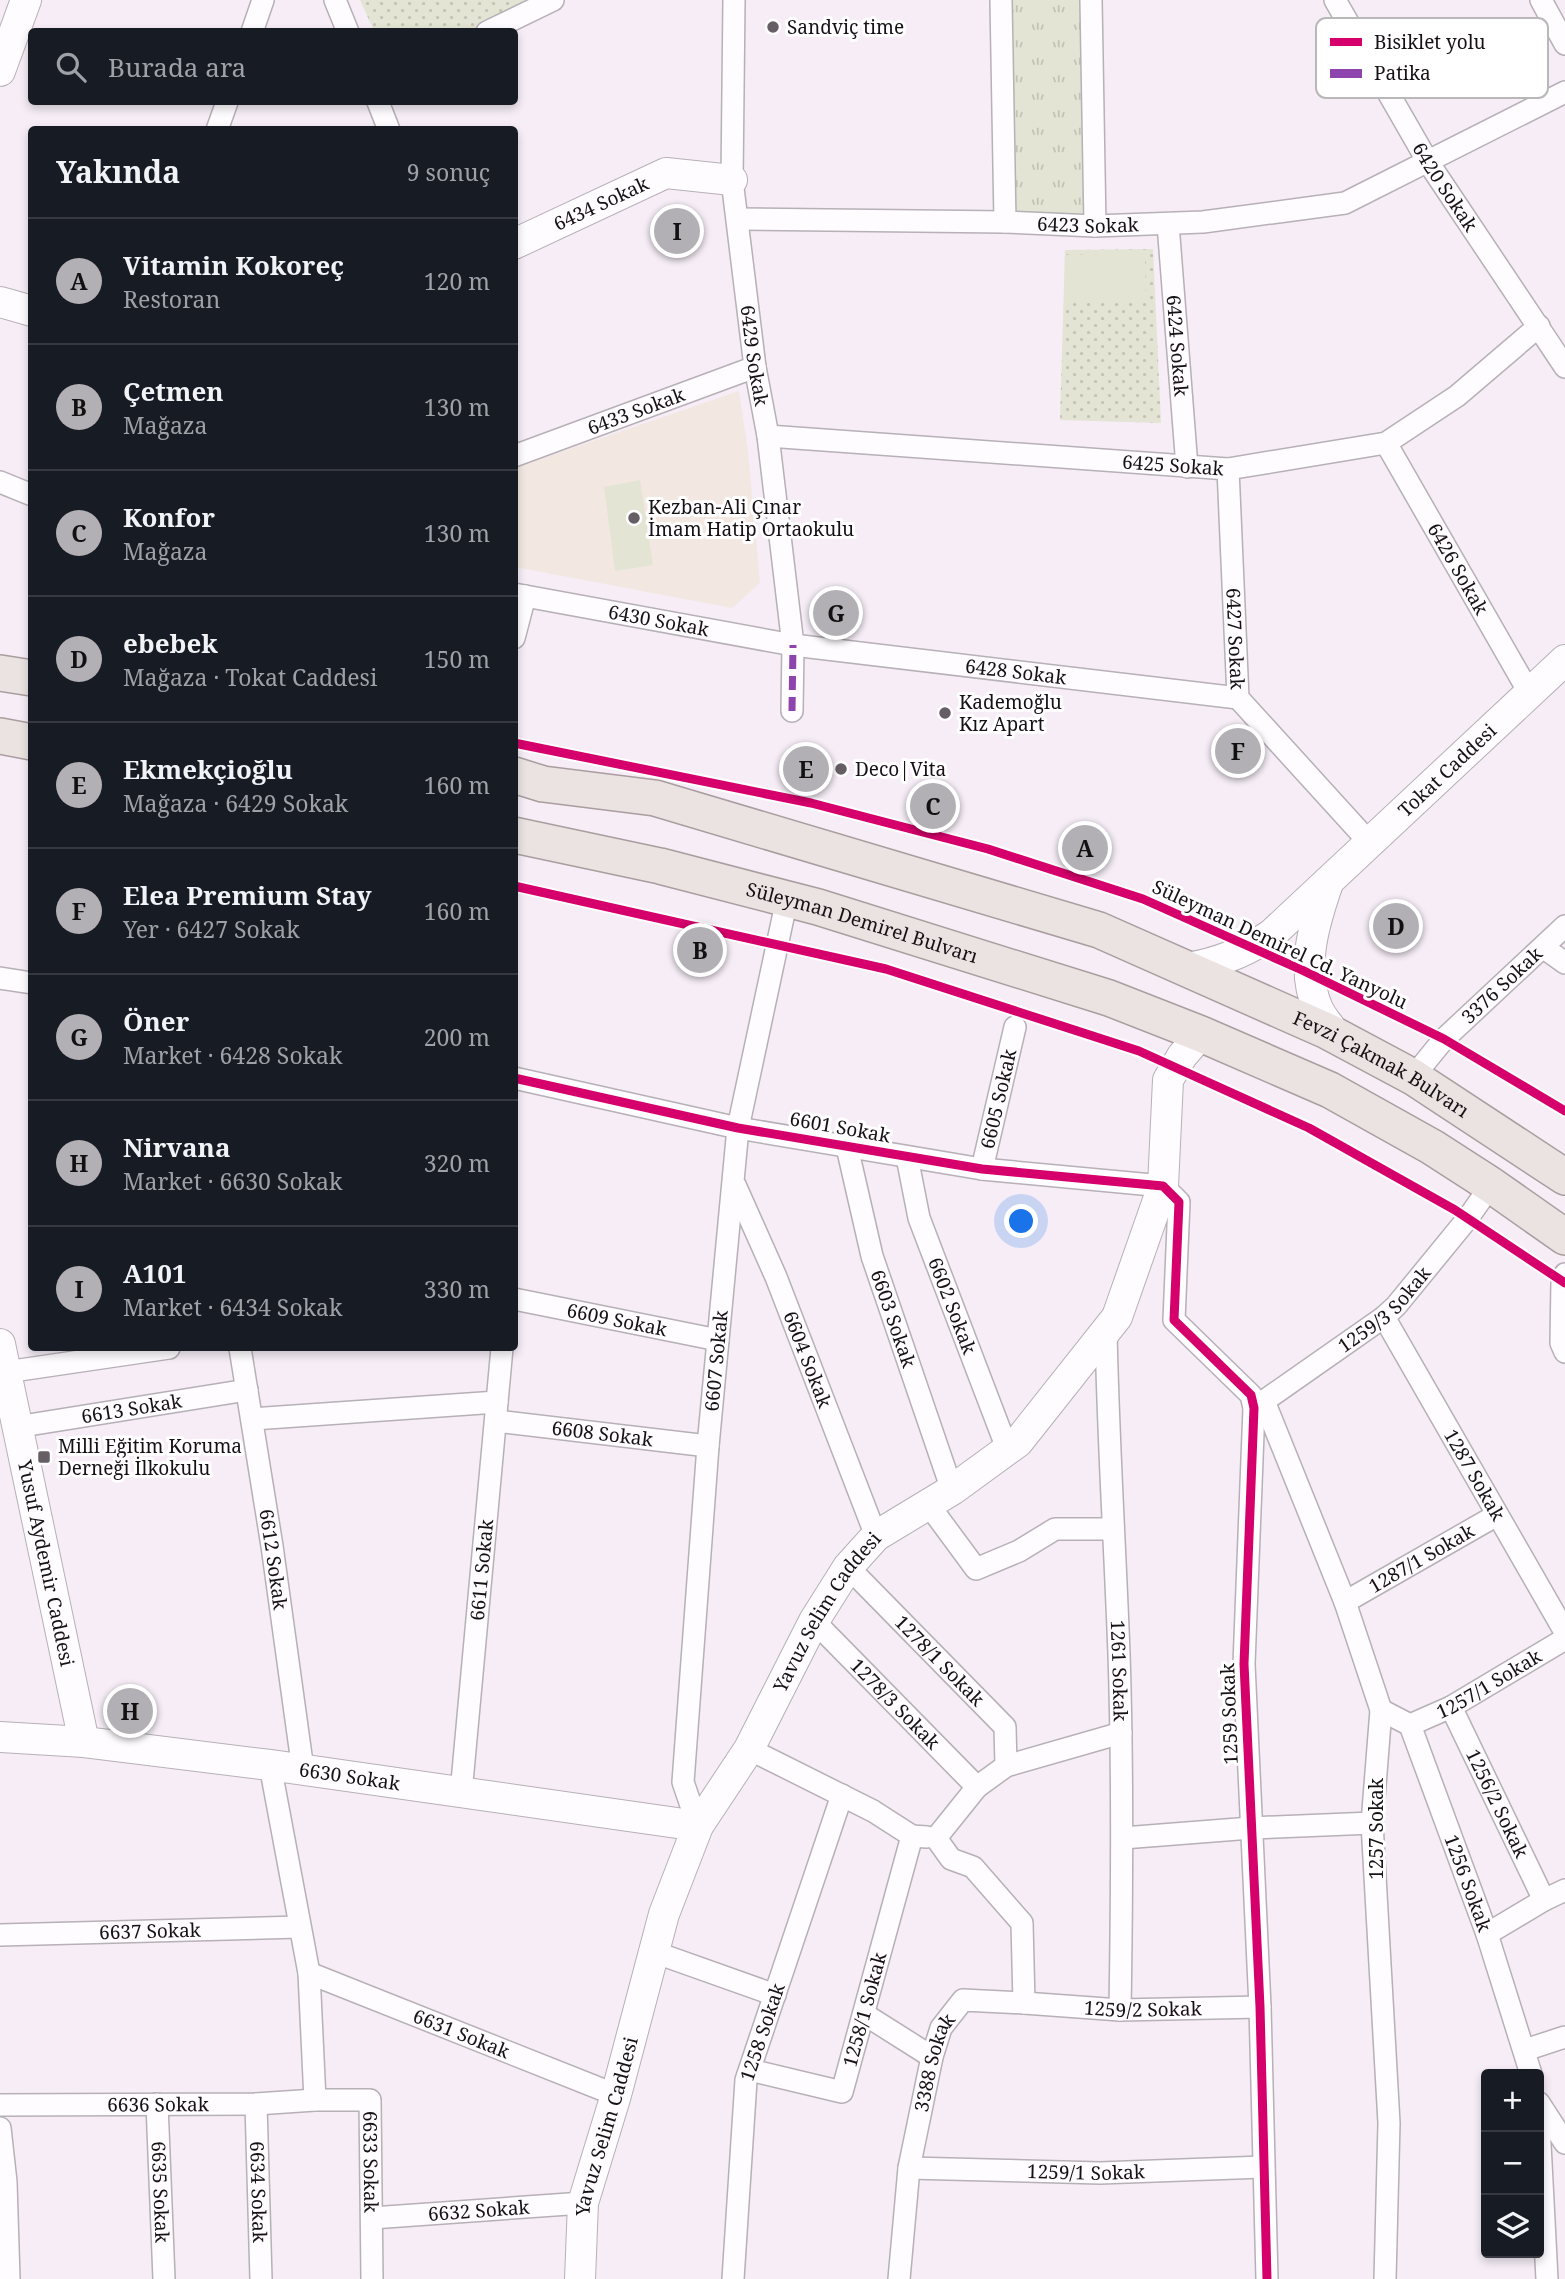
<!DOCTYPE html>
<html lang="tr">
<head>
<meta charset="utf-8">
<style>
	body { margin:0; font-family:"Noto Serif",serif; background:#242831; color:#f1f3f6 }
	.controls { position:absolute; right:21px; bottom:21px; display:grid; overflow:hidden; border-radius:7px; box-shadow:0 4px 10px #0003 }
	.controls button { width:63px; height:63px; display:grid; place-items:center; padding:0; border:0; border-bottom:2px solid #363941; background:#171b24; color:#f1f3f6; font:35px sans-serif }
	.you { position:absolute; left:1022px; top:1222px; width:24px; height:24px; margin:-18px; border:5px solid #fff; border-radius:50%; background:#1a73e8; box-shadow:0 0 0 10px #1a73e833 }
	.badge { display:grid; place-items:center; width:46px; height:46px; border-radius:50%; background:#b2b0b4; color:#111; font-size:23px; font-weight:700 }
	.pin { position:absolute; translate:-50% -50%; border:4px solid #fff; box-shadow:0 2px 7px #0006 }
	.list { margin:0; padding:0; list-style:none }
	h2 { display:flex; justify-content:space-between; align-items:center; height:91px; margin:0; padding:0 28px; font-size:30px }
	h2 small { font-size:23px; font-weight:400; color:#9ea1a6 }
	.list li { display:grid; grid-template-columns:46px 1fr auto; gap:21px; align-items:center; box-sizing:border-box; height:126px; padding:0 28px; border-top:2px solid #363941 }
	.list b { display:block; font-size:26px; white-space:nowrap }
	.list p { margin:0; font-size:23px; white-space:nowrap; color:#9ea1a6 }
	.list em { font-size:23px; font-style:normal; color:#9ea1a6 }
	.icon { flex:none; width:38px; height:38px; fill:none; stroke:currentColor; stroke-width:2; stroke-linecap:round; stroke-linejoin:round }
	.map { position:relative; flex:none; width:1565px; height:2279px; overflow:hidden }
	.search { position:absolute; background:#171b24; box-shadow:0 4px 10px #0003; left:28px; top:28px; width:490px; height:77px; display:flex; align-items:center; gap:18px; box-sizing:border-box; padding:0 24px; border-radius:7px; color:#9ea1a6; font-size:26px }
	.panel { position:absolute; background:#171b24; box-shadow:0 4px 10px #0003; left:28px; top:126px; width:490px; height:1225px; border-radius:7px }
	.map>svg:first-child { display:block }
	.education { fill:#f2e8e1 }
	.grass { fill:url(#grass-tufts) }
	.park { fill:url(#park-dots) }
	.pitch { fill:#e4e4d4 }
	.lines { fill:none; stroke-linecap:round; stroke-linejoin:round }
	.street-casing { stroke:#b7b0b7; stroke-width:24 }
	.secondary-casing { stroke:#b7b0b7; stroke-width:32 }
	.primary-casing { stroke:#ab9d9f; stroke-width:38 }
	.street { stroke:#fefcfe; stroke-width:21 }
	.secondary { stroke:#fefcfe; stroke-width:30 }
	.primary { stroke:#eae3e2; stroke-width:35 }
	.quiet { stroke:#8e44ad; stroke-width:7; stroke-dasharray:14 7; stroke-linecap:butt }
	.cycleway-casing { stroke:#fff; stroke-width:13 }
	.cycleway { stroke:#d6006c; stroke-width:9 }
	.poi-dot { fill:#655e64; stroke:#fff; stroke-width:2.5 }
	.labels { text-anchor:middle; stroke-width:6; stroke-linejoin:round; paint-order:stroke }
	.poi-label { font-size:19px; fill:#171116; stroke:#fff; text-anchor:start }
	.street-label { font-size:19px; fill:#171116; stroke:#fff }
	.key { fill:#fff; stroke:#b9b8b9; stroke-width:2 }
	.key-label { font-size:19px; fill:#171116 }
</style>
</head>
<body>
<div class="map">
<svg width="1565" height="2279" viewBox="0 0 1565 2279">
	<defs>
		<pattern id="grass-tufts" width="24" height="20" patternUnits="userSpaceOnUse" patternTransform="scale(1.75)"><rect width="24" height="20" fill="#e4e4d4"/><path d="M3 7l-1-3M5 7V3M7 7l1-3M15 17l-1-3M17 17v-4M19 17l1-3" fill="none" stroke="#c3c3b5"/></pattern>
		<pattern id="park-dots" width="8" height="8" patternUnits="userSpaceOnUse" patternTransform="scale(1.75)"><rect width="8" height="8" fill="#e4e4d4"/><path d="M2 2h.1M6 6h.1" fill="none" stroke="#c3c3b5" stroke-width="1.8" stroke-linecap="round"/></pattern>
	</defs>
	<rect width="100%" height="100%" fill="#f6edf6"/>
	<path class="education" d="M739 391 748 452 760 583 732 608 515 567 514 468Z"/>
	<path class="grass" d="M1014 0H1082L1095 226 1005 222 1008 1Z"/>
	<path class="park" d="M360 0H534L468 32 374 31Z
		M1153 249 1161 423 1060 420 1065 250Z"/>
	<path class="pitch" d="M1145 253 1146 302 1066 303 1065 255Z
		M640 480 653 565 615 571 604 487Z"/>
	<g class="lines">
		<defs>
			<g id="street">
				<path d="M335 0 348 32"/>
				<path id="s1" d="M734 0 732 180 755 367 768 436 793 645 792 711"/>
				<path d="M1001 0 1005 222"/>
				<path d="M1091 0 1095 226"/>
				<path id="s2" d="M1335 0 1428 162 1565 367"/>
				<path d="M1541 0 1565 44"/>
				<path d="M252 32 263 0"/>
				<path d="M487 32 553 0"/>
				<path d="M378 102 389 130"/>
				<path d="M217 130 227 102"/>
				<path id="s3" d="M738 219 1005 222 1095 226 1203 222 1345 203 1565 92"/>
				<path id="s4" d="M1168 224 1187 467"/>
				<path id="s5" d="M768 436 1228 469 1386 443 1457 396 1539 326"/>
				<path id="s6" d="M1386 443 1530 694"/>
				<path id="s7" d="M514 456 755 367"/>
				<path id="s8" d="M1228 469 1238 698 1369 842"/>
				<path d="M0 482 32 495"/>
				<path id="s9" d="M514 594 793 645 1238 698"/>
				<path d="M514 638 525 596"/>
				<path d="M1544 948 1565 963"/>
				<path d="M0 978 32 983"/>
				<path id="s10" d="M1413 1077 1444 1039 1565 926"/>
				<path d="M514 1078 738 1128 982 1169 1163 1186 1179 1202 1174 1320 1251 1395 1254 1408 1244 1664 1260 2007 1267 2279"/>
				<path id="s11" d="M847 1147 872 1256 952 1490"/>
				<path id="s12" d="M907 1157 919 1218 1008 1451"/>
				<path id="s13" d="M982 1169 1015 1027"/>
				<path id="s14" d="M735 1185 776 1277 876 1536"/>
				<path d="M1565 1274 1562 1281 1561 1343 1565 1352"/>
				<path id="s15" d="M514 1299 718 1340"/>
				<path id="s16" d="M1384 1317 1565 1632"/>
				<path id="s17" d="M1106 1330C1108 1438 1115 1546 1119 1654 1123 1773 1122 1892 1120 2010"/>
				<path id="s18" d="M240 1348 272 1546 303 1770"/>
				<path d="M6 1372 169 1348"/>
				<path d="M1264 1401 1345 1602 1381 1710 1372 1823 1389 2123 1385 2279"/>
				<path id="s19" d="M1254 1408 1384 1317 1396 1306 1468 1218 1491 1185"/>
				<path d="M252 1419 497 1402"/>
				<path id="s20" d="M496 1421 708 1446"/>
				<path id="s21" d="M16 1427 247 1390"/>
				<path d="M928 1504 976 1569 1019 1551 1055 1529H1113"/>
				<path id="s22" d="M848 1567 1005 1727 1006 1766"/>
				<path id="s23" d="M1345 1602 1497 1515"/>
				<path id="s24" d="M814 1621 977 1787"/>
				<path id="s25" d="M1451 1707 1544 1900"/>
				<path id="s26" d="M1381 1710 1410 1725 1487 1934 1531 2074"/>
				<path id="s27" d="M1410 1725 1451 1707 1565 1639"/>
				<path d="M749 1749 873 1811 912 1836 927 1837"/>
				<path d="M270 1765 309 1973 315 2100"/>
				<path id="s28" d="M461 1793 502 1348"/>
				<path id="s29" d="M698 1826 683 1782 708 1446 738 1128 787 899"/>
				<path d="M1123 1838 1251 1828 1372 1823"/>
				<path d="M1487 1934 1544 1900 1565 1890"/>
				<path id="s30" d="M0 1935 299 1927"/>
				<path d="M654 1952 775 1995"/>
				<path id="s31" d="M309 1973 616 2095"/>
				<path id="s32" d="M1024 2003 1120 2010 1260 2007"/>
				<path d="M864 2014 932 2057"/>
				<path d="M1525 2050 1565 2037"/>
				<path id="s33" d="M750 2070 842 2092 912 1836"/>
				<path d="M1539 2103 1565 2143"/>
				<path id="s34" d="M157 2104 164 2279"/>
				<path id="s35" d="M256 2104 261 2279"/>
				<path id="s36" d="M0 2105 256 2104 315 2100H370L372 2279"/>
				<path d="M1539 2124 1547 2279"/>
				<path d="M0 2128 6 2182 9 2279"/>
				<path id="s37" d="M909 2168 1100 2173 1263 2167"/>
				<path id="s38" d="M372 2218 583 2203"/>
				<path id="s39" d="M733 2279 746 2080 842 1795"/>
				<path id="s40" d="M899 2279 909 2168 932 2057 941 2028 963 2000 1024 2003 1022 1923 973 1867 951 1859 936 1838 977 1787 1006 1766 1121 1733"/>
			</g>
			<g id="secondary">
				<path d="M0 71 26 0"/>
				<path id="s41" d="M514 244 666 173 732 180"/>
				<path d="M0 302 32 311"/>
				<path d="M1327 886C1314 924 1300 969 1318 1009 1322 1018 1331 1027 1336 1036"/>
				<path id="s42" d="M1187 968C1218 963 1246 952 1272 934L1565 660"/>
				<path id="s43" d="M0 1344 84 1742"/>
				<path id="s44" d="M0 1737 84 1742 270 1765 698 1826"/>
				<path id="s45" d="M580 2279 583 2203 616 2095 664 1914 698 1826 749 1749 814 1621 848 1567 876 1536 952 1490 1018 1442 1117 1317 1163 1186 1168 1080 1182 1056 1201 1034"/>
			</g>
			<g id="primary">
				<path d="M0 673 32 678"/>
				<path d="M0 736 32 742"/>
				<path id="s46" d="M514 775 543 784 655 798 1099 930 1327 1031 1413 1077 1565 1177"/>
				<path id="s47" d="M514 835 660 866 818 907 1109 998 1201 1034 1330 1090 1432 1147 1491 1185 1565 1237"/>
			</g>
		</defs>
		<use href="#street" class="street-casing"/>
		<use href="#secondary" class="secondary-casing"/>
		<use href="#primary" class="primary-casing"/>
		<use href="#street" class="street"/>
		<use href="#secondary" class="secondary"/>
		<use href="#primary" class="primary"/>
		<path class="quiet" d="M792 711 793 645"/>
		<defs>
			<path id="cycleway" d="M514 743 811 803 988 849 1143 899 1302 970 1444 1039 1565 1111
				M514 886 886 969 1139 1051 1309 1128 1455 1210 1565 1283
				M514 1078 738 1128 982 1169 1163 1186 1179 1202 1174 1320 1251 1395 1254 1408 1244 1664 1260 2007 1267 2279"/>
		</defs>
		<use href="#cycleway" class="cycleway-casing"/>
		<use href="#cycleway" class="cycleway"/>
	</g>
	<g class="poi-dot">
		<circle cx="773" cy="27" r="7"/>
		<circle cx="634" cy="518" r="7"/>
		<circle cx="945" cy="713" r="7"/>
		<circle cx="841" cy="769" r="7"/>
		<rect x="37" y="1450" width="14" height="14" rx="3.5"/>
	</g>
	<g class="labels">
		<g class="poi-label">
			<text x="787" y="34">Sandviç time</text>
			<text x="648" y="514">Kezban-Ali Çınar<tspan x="648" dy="22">İmam Hatip Ortaokulu</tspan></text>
			<text x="959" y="709">Kademoğlu<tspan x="959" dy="22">Kız Apart</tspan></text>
			<text x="855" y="776">Deco|Vita</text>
			<text x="58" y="1453">Milli Eğitim Koruma<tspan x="58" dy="22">Derneği İlkokulu</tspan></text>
		</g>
		<g class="street-label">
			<text dy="7" stroke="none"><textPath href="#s2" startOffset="217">6420 Sokak</textPath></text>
			<text dy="7" stroke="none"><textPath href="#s41" startOffset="96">6434 Sokak</textPath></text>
			<text dy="7" stroke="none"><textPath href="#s3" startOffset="350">6423 Sokak</textPath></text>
			<text dy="7" stroke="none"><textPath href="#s4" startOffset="122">6424 Sokak</textPath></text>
			<text dy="7" stroke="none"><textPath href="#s1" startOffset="357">6429 Sokak</textPath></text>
			<text dy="7" stroke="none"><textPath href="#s7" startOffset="130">6433 Sokak</textPath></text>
			<text dy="7" stroke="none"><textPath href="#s5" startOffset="406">6425 Sokak</textPath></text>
			<text dy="7" stroke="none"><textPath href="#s6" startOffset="145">6426 Sokak</textPath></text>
			<text dy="7" stroke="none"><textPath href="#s9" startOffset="147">6430 Sokak</textPath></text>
			<text dy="7" stroke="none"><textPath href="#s8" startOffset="170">6427 Sokak</textPath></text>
			<text dy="7" stroke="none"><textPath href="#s9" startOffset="508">6428 Sokak</textPath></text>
			<text dy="7" stroke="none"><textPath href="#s42" startOffset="332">Tokat Caddesi</textPath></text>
			<text dy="7" stroke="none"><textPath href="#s47" startOffset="359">Süleyman Demirel Bulvarı</textPath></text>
			<text transform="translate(1280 944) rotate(25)" y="7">Süleyman Demirel Cd. Yanyolu</text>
			<text dy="7" stroke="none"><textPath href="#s10" startOffset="128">3376 Sokak</textPath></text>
			<text dy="7" stroke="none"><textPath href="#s46" startOffset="919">Fevzi Çakmak Bulvarı</textPath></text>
			<text dy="7" stroke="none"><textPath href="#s13" startOffset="72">6605 Sokak</textPath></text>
			<text transform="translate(840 1127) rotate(10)" y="7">6601 Sokak</text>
			<text dy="7" stroke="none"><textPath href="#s12" startOffset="156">6602 Sokak</textPath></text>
			<text dy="7" stroke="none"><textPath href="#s19" startOffset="164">1259/3 Sokak</textPath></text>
			<text dy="7" stroke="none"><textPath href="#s15" startOffset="105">6609 Sokak</textPath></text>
			<text dy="7" stroke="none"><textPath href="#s11" startOffset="178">6603 Sokak</textPath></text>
			<text dy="7" stroke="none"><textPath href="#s14" startOffset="189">6604 Sokak</textPath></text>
			<text dy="7" stroke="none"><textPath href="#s29" startOffset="469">6607 Sokak</textPath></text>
			<text dy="7" stroke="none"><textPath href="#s21" startOffset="117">6613 Sokak</textPath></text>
			<text dy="7" stroke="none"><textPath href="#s20" startOffset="107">6608 Sokak</textPath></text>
			<text dy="7" stroke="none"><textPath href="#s16" startOffset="182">1287 Sokak</textPath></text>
			<text dy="7" stroke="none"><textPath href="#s23" startOffset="88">1287/1 Sokak</textPath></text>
			<text dy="7" stroke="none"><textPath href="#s18" startOffset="214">6612 Sokak</textPath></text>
			<text dy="7" stroke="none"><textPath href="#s43" startOffset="224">Yusuf Aydemir Caddesi</textPath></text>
			<text dy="7" stroke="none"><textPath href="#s28" startOffset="224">6611 Sokak</textPath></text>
			<text dy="7" stroke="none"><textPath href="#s45" startOffset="721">Yavuz Selim Caddesi</textPath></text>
			<text dy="7" stroke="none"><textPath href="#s22" startOffset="131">1278/1 Sokak</textPath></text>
			<text dy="7" stroke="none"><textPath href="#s17" startOffset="341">1261 Sokak</textPath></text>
			<text dy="7" stroke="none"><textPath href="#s27" startOffset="89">1257/1 Sokak</textPath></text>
			<text dy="7" stroke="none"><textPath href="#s24" startOffset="116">1278/3 Sokak</textPath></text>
			<text transform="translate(1229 1714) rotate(-92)" y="7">1259 Sokak</text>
			<text dy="7" stroke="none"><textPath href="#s44" startOffset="352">6630 Sokak</textPath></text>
			<text dy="7" stroke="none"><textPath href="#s25" startOffset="107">1256/2 Sokak</textPath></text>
			<text transform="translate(1376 1829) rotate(-90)" y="7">1257 Sokak</text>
			<text dy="7" stroke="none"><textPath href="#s26" startOffset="201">1256 Sokak</textPath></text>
			<text dy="7" stroke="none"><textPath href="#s30" startOffset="150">6637 Sokak</textPath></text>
			<text dy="7" stroke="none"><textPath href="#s32" startOffset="119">1259/2 Sokak</textPath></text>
			<text dy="7" stroke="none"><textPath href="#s33" startOffset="180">1258/1 Sokak</textPath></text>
			<text dy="7" stroke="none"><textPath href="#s39" startOffset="250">1258 Sokak</textPath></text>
			<text dy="7" stroke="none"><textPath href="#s31" startOffset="164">6631 Sokak</textPath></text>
			<text dy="7" stroke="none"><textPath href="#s40" startOffset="220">3388 Sokak</textPath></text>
			<text dy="7" stroke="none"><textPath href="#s36" startOffset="158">6636 Sokak</textPath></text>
			<text dy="7" stroke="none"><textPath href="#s45" startOffset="156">Yavuz Selim Caddesi</textPath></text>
			<text dy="7" stroke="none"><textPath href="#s36" startOffset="432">6633 Sokak</textPath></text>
			<text dy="7" stroke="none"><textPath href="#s37" startOffset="177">1259/1 Sokak</textPath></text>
			<text dy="7" stroke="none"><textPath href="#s34" startOffset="88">6635 Sokak</textPath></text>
			<text dy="7" stroke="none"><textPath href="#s35" startOffset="88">6634 Sokak</textPath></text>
			<text dy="7" stroke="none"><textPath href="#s38" startOffset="107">6632 Sokak</textPath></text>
		</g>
	</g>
	<rect x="1316" y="18" width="232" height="80" rx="10" class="key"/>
	<rect x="1330" y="38" width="32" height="8" fill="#d6006c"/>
	<rect x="1330" y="69" width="32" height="9" fill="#8e44ad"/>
	<g class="key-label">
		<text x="1374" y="49">Bisiklet yolu</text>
		<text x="1374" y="80">Patika</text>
	</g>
</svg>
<div class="controls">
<button>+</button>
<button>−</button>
<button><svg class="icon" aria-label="layers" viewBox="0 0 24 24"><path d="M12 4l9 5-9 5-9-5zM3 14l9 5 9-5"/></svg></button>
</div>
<div class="you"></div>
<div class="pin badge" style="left:1085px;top:848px">A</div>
<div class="pin badge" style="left:700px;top:950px">B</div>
<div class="pin badge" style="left:933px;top:806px">C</div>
<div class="pin badge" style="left:1396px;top:926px">D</div>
<div class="pin badge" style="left:806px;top:769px">E</div>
<div class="pin badge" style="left:1238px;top:751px">F</div>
<div class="pin badge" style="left:836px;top:613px">G</div>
<div class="pin badge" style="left:130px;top:1711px">H</div>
<div class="pin badge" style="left:677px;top:231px">I</div>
<div class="search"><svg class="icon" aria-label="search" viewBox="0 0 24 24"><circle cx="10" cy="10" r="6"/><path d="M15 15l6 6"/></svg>Burada ara</div>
<section class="panel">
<h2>Yakında<small>9 sonuç</small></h2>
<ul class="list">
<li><span class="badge">A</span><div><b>Vitamin Kokoreç</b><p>Restoran</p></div><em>120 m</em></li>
<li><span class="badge">B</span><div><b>Çetmen</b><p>Mağaza</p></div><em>130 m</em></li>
<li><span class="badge">C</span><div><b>Konfor</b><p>Mağaza</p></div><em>130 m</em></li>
<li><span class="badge">D</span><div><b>ebebek</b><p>Mağaza · Tokat Caddesi</p></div><em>150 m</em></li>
<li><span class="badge">E</span><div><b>Ekmekçioğlu</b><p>Mağaza · 6429 Sokak</p></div><em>160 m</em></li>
<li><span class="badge">F</span><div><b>Elea Premium Stay</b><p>Yer · 6427 Sokak</p></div><em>160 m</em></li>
<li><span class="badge">G</span><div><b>Öner</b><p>Market · 6428 Sokak</p></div><em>200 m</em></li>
<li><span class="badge">H</span><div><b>Nirvana</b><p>Market · 6630 Sokak</p></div><em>320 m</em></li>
<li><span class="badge">I</span><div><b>A101</b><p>Market · 6434 Sokak</p></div><em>330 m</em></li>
</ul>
</section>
</div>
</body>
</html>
